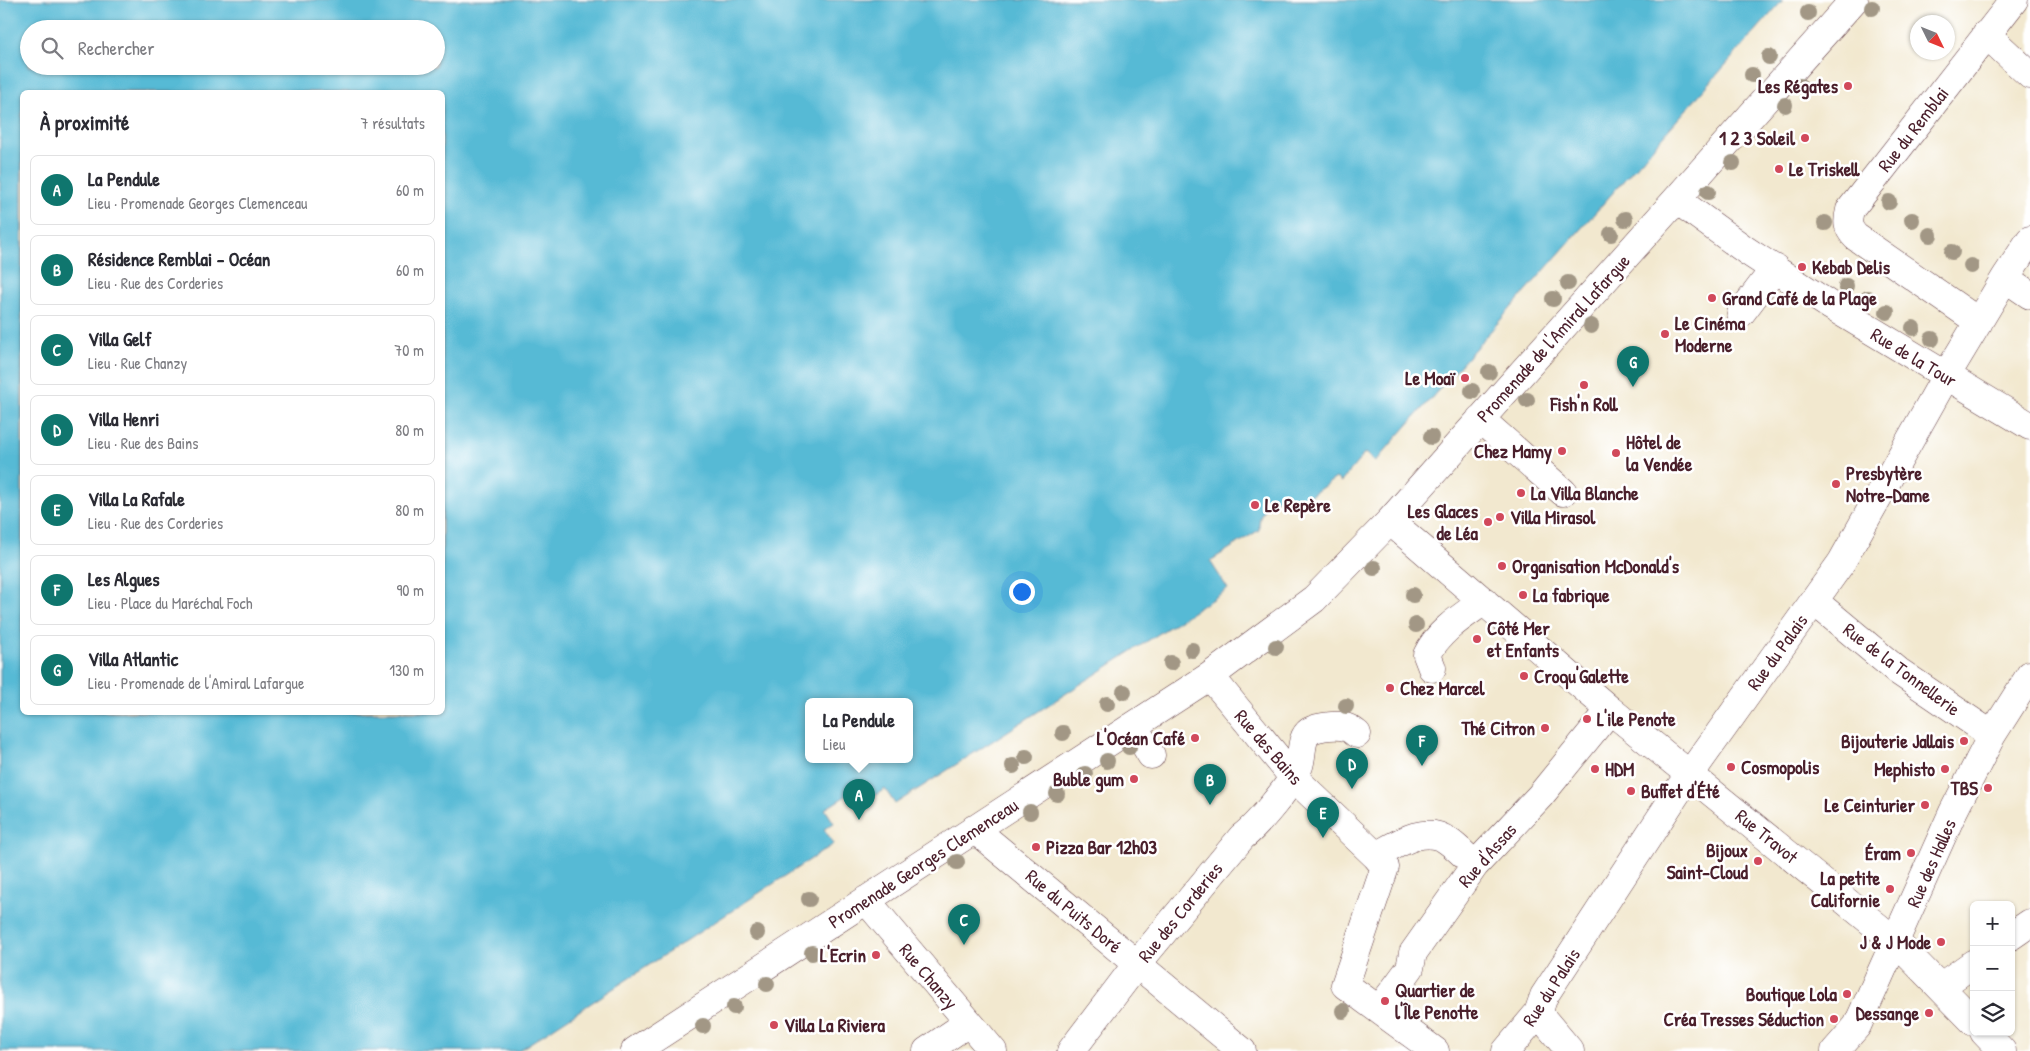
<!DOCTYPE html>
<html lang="fr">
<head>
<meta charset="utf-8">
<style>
	body { margin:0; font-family:"Patrick Hand",sans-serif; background:#f7f7f7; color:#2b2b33 }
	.controls { position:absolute; right:15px; bottom:15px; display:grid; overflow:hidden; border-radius:8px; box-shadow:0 1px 4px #0004 }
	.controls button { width:45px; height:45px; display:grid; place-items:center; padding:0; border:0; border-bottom:1px solid #e1e1e2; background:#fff; color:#2b2b33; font:25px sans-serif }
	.compass { position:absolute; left:1910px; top:15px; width:45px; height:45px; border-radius:50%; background:#fff; box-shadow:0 1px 4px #0004; rotate:133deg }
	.you { position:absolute; left:1021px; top:591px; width:18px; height:18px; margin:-12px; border:4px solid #fff; border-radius:50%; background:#1a73e8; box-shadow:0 0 0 8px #1a73e833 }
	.badge { display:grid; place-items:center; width:32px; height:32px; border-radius:50%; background:#0f766e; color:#fff; font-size:16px; font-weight:700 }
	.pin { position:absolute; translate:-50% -41px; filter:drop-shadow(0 1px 2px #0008) }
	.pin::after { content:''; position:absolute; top:26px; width:18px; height:15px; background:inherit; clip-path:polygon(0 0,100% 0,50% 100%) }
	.popup { position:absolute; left:805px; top:698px; width:108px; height:65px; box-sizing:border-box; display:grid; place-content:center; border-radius:8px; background:#fff; filter:drop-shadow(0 1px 4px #0005); font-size:16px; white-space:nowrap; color:#7c7c81 }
	.popup b { font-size:19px; color:#2b2b33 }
	.popup::after { content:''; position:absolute; left:50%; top:100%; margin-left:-10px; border:10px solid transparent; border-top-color:#fff }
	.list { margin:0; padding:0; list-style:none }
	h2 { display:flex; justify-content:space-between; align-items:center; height:65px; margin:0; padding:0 20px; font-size:21px }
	h2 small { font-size:16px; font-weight:400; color:#7c7c81 }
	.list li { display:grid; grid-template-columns:32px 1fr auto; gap:15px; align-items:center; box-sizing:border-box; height:70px; margin:0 10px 10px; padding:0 10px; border:1px solid #e1e1e2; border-radius:8px }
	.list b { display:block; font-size:19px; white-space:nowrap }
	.list p { margin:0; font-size:16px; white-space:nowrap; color:#7c7c81 }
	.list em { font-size:16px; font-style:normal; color:#7c7c81 }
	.icon { flex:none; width:28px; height:28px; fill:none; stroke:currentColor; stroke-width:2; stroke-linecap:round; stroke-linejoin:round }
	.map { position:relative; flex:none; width:2030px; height:1051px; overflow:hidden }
	.search { position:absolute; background:#fff; box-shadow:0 1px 4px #0004; left:20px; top:20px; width:425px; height:55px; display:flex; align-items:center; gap:12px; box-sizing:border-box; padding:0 18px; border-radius:28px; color:#7c7c81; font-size:19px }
	.panel { position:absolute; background:#fff; box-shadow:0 1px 4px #0004; left:20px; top:90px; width:425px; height:625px; border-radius:8px }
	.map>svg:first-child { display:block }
	.water { fill:#56bad5; stroke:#506c80; fill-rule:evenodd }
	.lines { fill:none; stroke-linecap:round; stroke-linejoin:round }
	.minor-casing { stroke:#633d44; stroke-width:29 }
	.minor { stroke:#fff; stroke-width:28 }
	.tree { fill:#a29785 }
	.poi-dot { fill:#d1495b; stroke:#fff; stroke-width:2 }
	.labels { text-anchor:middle; stroke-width:5; stroke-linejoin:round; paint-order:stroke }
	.poi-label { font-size:19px; font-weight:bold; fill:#4a1f2b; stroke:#fff; text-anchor:start }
	.street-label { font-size:19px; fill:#4a1f2b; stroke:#fff }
</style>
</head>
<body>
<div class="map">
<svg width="2030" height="1051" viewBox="0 0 2030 1051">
	<rect width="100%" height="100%" fill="#fff"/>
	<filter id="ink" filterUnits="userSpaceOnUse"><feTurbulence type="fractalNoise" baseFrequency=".02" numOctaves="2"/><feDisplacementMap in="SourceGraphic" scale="10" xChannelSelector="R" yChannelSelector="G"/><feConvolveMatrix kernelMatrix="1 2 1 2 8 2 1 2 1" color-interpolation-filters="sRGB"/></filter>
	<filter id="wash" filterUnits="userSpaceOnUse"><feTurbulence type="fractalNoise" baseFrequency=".0096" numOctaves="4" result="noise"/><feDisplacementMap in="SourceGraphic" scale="20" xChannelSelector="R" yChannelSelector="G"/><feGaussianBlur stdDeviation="1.12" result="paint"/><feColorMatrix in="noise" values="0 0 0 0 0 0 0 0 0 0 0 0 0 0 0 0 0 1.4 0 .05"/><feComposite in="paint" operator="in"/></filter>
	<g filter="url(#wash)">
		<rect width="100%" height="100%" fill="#f2e8cf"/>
		<path class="water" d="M0 0H1783L1375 462 1365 453 1341 482 1336 478 1304 500C1283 492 1257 503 1259 530L1210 561 1228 589 895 804 885 789 874 796 865 784 825 809 834 823 824 829 834 844 518 1051H0ZM29 29H436V66H29ZM22 92H442V712H22ZM809 701H909V759H809Z"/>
	</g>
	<g filter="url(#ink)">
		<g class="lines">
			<defs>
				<path id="minor" d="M1986 34 2030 75
					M1677 200 1747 251 1831 306 2030 426
					M2005 278 2030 295
					M1741 313 1775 268
					M1979 322 1856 237C1847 228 1847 222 1850 210L2014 0
					M1480 419 1563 492
					M1390 521 1610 710 1895 941 1974 1022
					M1814 601 1898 671 1992 735
					M1432 668 1427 655C1438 631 1463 616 1484 601
					M1210 676 1293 777 1376 856 1385 867 1345 985 1435 1051
					M1134 727 1151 755
					M974 829 1242 1051
					M1376 856C1397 844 1425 824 1448 841 1458 848 1466 857 1475 865
					M866 900 993 1051
					M2011 936 2030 923
					M1940 987 1974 963
					M1379 1010 1410 968 1413 953 1475 865 1540 796 1610 710
					M1538 1013 1570 1051
					M1984 1032 2002 1051
					M635 1051 1210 676 1314 599 1390 521 1854 0
					M927 1051 968 1023
					M1071 1051 1137 964 1242 837C1257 826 1292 784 1299 766 1303 754 1300 738 1310 731 1319 726 1339 724 1348 728 1351 729 1354 732 1357 734
					M1506 1051 1538 1013 1544 996 1680 788 1841 563 1946 376 2005 278 2030 240
					M1835 1051 1857 1026 1953 812 1992 735 2030 675"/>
			</defs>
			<use href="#minor" class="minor-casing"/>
			<use href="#minor" class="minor"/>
		</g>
		<g class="tree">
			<circle cx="1872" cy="8" r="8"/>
			<circle cx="1808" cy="13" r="8"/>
			<circle cx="1769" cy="57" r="8"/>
			<circle cx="1752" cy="75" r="8"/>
			<circle cx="1800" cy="86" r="8"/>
			<circle cx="1785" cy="105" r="8"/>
			<circle cx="1733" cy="163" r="8"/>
			<circle cx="1708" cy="192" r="8"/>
			<circle cx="1889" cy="202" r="8"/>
			<circle cx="1625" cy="219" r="8"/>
			<circle cx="1912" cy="220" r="8"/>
			<circle cx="1825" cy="223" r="8"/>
			<circle cx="1611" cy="234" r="8"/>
			<circle cx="1930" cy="235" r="8"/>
			<circle cx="1952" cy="252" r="8"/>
			<circle cx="1971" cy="266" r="8"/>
			<circle cx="1568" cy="283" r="8"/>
			<circle cx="1846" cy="286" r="8"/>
			<circle cx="1868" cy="298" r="8"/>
			<circle cx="1553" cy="299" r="8"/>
			<circle cx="1887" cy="312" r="8"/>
			<circle cx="1591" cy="326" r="8"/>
			<circle cx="1913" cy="328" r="8"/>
			<circle cx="1932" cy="339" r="8"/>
			<circle cx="1489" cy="372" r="8"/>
			<circle cx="1472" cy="391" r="8"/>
			<circle cx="1527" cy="400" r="8"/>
			<circle cx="1431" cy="437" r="8"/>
			<circle cx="1374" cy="568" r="8"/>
			<circle cx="1413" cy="595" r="8"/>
			<circle cx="1416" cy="625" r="8"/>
			<circle cx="1276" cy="647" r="8"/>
			<circle cx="1192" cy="650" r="8"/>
			<circle cx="1171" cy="663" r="8"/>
			<circle cx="1124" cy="692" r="8"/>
			<circle cx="1107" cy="704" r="8"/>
			<circle cx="1346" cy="706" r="8"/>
			<circle cx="1063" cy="733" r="8"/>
			<circle cx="1129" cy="747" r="8"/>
			<circle cx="1026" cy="757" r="8"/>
			<circle cx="1107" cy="761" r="8"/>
			<circle cx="1013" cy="766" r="8"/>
			<circle cx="1085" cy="774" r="8"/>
			<circle cx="1057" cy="794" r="8"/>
			<circle cx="1030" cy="812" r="8"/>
			<circle cx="957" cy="862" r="8"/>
			<circle cx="809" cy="899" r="8"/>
			<circle cx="757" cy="933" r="8"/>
			<circle cx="812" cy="953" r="8"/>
			<circle cx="767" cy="984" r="8"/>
			<circle cx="734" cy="1007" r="8"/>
			<circle cx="1343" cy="1011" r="8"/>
			<circle cx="703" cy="1026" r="8"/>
		</g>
	</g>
	<g class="poi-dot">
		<circle cx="1848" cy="86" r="5"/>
		<circle cx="1805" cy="138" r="5"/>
		<circle cx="1779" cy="169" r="5"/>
		<circle cx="1802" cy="267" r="5"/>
		<circle cx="1712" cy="298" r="5"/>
		<circle cx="1665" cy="334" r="5"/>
		<circle cx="1465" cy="378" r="5"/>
		<circle cx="1584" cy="385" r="5"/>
		<circle cx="1562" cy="451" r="5"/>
		<circle cx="1616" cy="453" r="5"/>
		<circle cx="1836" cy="484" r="5"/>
		<circle cx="1521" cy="493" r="5"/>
		<circle cx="1255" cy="505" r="5"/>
		<circle cx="1500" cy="517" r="5"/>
		<circle cx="1488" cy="522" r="5"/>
		<circle cx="1502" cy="566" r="5"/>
		<circle cx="1523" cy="595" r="5"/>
		<circle cx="1477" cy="639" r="5"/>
		<circle cx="1524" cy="676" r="5"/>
		<circle cx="1390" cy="688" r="5"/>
		<circle cx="1587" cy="719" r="5"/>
		<circle cx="1545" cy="728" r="5"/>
		<circle cx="1195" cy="738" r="5"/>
		<circle cx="1964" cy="741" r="5"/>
		<circle cx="1731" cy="767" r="5"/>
		<circle cx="1595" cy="769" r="5"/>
		<circle cx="1945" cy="769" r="5"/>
		<circle cx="1134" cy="779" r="5"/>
		<circle cx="1988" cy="788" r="5"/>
		<circle cx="1631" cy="791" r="5"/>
		<circle cx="1925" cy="805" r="5"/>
		<circle cx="1036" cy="847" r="5"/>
		<circle cx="1911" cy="853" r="5"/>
		<circle cx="1758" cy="861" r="5"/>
		<circle cx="1890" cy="889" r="5"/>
		<circle cx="1941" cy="942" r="5"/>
		<circle cx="876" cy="955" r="5"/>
		<circle cx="1847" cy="994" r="5"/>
		<circle cx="1385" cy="1001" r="5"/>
		<circle cx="1929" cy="1013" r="5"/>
		<circle cx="1834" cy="1019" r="5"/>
		<circle cx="774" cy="1025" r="5"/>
	</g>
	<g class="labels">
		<g class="poi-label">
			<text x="1838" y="93" text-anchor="end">Les Régates</text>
			<text x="1795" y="145" text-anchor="end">1 2 3 Soleil</text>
			<text x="1789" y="176">Le Triskell</text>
			<text x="1812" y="274">Kebab Delis</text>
			<text x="1722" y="305">Grand Café de la Plage</text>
			<text x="1675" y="330">Le Cinéma<tspan x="1675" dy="22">Moderne</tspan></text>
			<text x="1455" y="385" text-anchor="end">Le Moaï</text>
			<text x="1584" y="411" text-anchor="middle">Fish'n Roll</text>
			<text x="1626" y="449">Hôtel de<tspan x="1626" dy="22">la Vendée</tspan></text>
			<text x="1552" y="458" text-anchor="end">Chez Mamy</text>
			<text x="1846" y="480">Presbytère<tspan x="1846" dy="22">Notre-Dame</tspan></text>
			<text x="1531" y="500">La Villa Blanche</text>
			<text x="1265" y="512">Le Repère</text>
			<text x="1478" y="518" text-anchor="end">Les Glaces<tspan x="1478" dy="22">de Léa</tspan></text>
			<text x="1510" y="524">Villa Mirasol</text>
			<text x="1512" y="573">Organisation McDonald's</text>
			<text x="1533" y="602">La fabrique</text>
			<text x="1487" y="635">Côté Mer<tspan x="1487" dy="22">et Enfants</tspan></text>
			<text x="1534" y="683">Croqu'Galette</text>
			<text x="1400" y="695">Chez Marcel</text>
			<text x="1597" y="726">L'ile Penote</text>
			<text x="1535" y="735" text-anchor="end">Thé Citron</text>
			<text x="1185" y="745" text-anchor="end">L'Océan Café</text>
			<text x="1954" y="748" text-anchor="end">Bijouterie Jallais</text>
			<text x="1741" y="774">Cosmopolis</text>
			<text x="1605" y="776">HDM</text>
			<text x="1935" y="776" text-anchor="end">Mephisto</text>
			<text x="1124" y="786" text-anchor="end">Buble gum</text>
			<text x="1978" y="795" text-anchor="end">TBS</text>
			<text x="1641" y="798">Buffet d'Été</text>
			<text x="1915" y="812" text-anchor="end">Le Ceinturier</text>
			<text x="1046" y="854">Pizza Bar 12h03</text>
			<text x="1748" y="857" text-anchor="end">Bijoux<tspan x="1748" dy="22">Saint-Cloud</tspan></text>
			<text x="1901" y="860" text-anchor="end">Éram</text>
			<text x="1880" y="885" text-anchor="end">La petite<tspan x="1880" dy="22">Californie</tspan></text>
			<text x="1931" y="949" text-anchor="end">J &amp; J Mode</text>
			<text x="866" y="962" text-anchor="end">L'Ecrin</text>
			<text x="1395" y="997">Quartier de<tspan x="1395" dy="22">l'Île Penotte</tspan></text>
			<text x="1837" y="1001" text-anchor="end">Boutique Lola</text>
			<text x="1919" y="1020" text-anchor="end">Dessange</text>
			<text x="1824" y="1026" text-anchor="end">Créa Tresses Séduction</text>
			<text x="784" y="1032">Villa La Riviera</text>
		</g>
		<g class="street-label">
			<text transform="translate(1913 129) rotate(-52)" y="7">Rue du Remblai</text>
			<text transform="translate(1553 338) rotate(-48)" y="7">Promenade de l'Amiral Lafargue</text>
			<text transform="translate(1914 357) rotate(31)" y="7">Rue de la Tour</text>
			<text transform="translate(1777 652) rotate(-54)" y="7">Rue du Palais</text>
			<text transform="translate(1902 669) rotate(37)" y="7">Rue de la Tonnellerie</text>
			<text transform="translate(1269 747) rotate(49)" y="7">Rue des Bains</text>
			<text transform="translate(1767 836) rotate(39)" y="7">Rue Travot</text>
			<text transform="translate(1487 855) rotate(-49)" y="7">Rue d'Assas</text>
			<text transform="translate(923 863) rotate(-33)" y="7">Promenade Georges Clemenceau</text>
			<text transform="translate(1931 863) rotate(-66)" y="7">Rue des Halles</text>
			<text transform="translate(1074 911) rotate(40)" y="7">Rue du Puits Doré</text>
			<text transform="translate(1180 912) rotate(-51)" y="7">Rue des Corderies</text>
			<text transform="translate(929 976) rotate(50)" y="7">Rue Chanzy</text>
			<text transform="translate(1551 987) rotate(-57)" y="7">Rue du Palais</text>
		</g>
	</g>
</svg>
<div class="controls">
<button>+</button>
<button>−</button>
<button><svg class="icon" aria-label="layers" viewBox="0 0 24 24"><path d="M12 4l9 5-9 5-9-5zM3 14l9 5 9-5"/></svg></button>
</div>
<svg class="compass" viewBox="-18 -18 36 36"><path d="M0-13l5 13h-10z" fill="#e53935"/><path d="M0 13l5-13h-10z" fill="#7c7c81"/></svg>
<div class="you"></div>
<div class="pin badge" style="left:859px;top:820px">A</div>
<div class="popup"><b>La Pendule</b>Lieu</div>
<div class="pin badge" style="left:1210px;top:805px">B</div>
<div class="pin badge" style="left:964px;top:945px">C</div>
<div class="pin badge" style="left:1352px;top:789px">D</div>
<div class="pin badge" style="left:1323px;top:838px">E</div>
<div class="pin badge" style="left:1422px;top:766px">F</div>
<div class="pin badge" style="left:1633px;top:387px">G</div>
<div class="search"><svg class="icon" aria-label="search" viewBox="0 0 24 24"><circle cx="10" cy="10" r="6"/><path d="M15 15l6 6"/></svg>Rechercher</div>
<section class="panel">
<h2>À proximité<small>7 résultats</small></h2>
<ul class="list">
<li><span class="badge">A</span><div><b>La Pendule</b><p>Lieu · Promenade Georges Clemenceau</p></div><em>60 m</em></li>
<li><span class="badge">B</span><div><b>Résidence Remblai - Océan</b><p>Lieu · Rue des Corderies</p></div><em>60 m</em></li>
<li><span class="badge">C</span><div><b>Villa Gelf</b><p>Lieu · Rue Chanzy</p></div><em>70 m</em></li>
<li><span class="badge">D</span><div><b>Villa Henri</b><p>Lieu · Rue des Bains</p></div><em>80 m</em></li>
<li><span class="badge">E</span><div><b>Villa La Rafale</b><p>Lieu · Rue des Corderies</p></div><em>80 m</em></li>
<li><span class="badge">F</span><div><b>Les Algues</b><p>Lieu · Place du Maréchal Foch</p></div><em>90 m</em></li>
<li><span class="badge">G</span><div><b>Villa Atlantic</b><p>Lieu · Promenade de l'Amiral Lafargue</p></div><em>130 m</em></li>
</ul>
</section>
</div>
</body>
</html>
